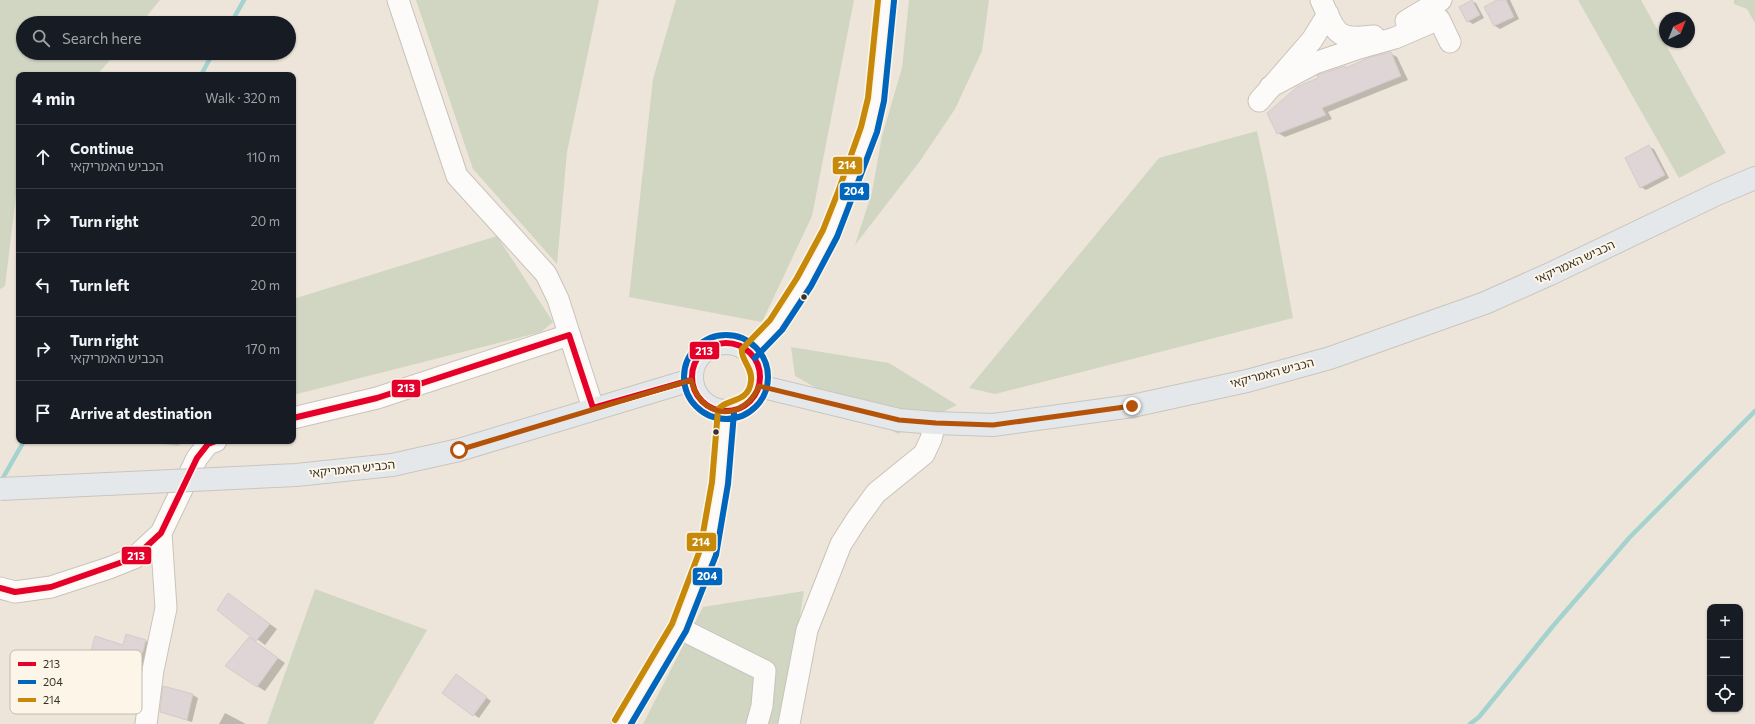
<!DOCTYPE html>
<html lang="en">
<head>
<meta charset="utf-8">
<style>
	body { margin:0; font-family:Commissioner,"Noto Sans Hebrew",sans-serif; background:#242831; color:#f1f3f6 }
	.controls { position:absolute; right:12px; bottom:12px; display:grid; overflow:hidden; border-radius:8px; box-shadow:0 1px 3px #0004 }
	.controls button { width:36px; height:36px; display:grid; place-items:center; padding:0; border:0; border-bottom:1px solid #363941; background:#171b24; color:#f1f3f6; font:20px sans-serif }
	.compass { position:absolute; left:1659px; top:12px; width:36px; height:36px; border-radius:50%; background:#171b24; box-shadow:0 1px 3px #0004; rotate:43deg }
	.stop { position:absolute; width:12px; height:12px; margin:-9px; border:3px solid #b45309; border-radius:50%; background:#fff }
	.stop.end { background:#b45309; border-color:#fff; box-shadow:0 1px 4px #0008 }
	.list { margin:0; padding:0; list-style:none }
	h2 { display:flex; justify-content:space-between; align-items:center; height:52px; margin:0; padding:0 16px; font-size:17px }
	h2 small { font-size:13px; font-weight:400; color:#9ea1a6 }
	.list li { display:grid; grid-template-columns:26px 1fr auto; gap:12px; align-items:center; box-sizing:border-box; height:64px; padding:0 16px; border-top:1px solid #363941 }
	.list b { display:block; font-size:15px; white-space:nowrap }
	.list p { margin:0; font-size:13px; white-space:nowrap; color:#9ea1a6 }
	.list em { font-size:13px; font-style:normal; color:#9ea1a6 }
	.icon { flex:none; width:22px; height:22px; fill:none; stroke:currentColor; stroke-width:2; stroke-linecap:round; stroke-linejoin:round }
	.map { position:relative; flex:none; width:1755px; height:724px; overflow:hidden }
	.search { position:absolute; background:#171b24; box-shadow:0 1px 3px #0004; left:16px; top:16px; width:280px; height:44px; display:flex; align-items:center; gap:10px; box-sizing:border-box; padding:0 14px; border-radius:22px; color:#9ea1a6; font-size:15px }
	.panel { position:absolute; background:#171b24; box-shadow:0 1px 3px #0004; left:16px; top:72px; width:280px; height:372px; border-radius:8px }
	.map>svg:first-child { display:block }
	.green { fill:#d0d6c2 }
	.shadow { fill:#0003 }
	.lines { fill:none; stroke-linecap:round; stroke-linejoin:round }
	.stream { stroke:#a4d2ce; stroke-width:4.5 }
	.building { fill:#dfd4d6; stroke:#d3ccca }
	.minor-casing { stroke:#c9c3b9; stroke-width:23 }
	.major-casing { stroke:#c9c5bf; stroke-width:24 }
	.minor { stroke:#fcfbf9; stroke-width:21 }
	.major { stroke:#e4e8ea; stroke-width:22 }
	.major-bridge-casing { stroke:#c9c5bf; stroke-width:24; stroke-linecap:butt }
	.major-bridge { stroke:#e4e8ea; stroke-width:22 }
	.bus-1-casing { stroke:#fdf5e8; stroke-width:9 }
	.bus-2-casing { stroke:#fdf5e8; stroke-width:9 }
	.bus-3-casing { stroke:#fdf5e8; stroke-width:9 }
	.bus-1 { stroke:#e4002b; stroke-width:6 }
	.bus-2 { stroke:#0065bd; stroke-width:6 }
	.bus-3 { stroke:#c7890a; stroke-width:6 }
	.route { stroke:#b45309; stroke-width:5 }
	.bus-dot { fill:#38332a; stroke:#fdf5e8; stroke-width:1.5 }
	.labels { text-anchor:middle; stroke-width:4; stroke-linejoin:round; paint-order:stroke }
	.street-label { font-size:12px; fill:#38332a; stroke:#fdf5e8 }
	.key { fill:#fdf5e8; stroke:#c2bbaf; stroke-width:1 }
	.key-label { font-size:11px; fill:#38332a }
	.line-badge { stroke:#fdf5e8; stroke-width:1.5 }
	.badge-label { font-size:11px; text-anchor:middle; font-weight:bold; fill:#fff }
</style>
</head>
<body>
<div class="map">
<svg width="1755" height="724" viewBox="0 0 1755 724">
	<rect width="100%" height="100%" fill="#ede5d9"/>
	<path class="green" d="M0 0H160L141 23H23V53H116L97 75H19V189L16 196 5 286 0 289Z
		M416 0H599L567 152 557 264 473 169Z
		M676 0H854L812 216 762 322 629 297 653 79Z
		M909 0H989L982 51 955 109 920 161 855 245 872 192 882 136 902 68Z
		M1578 0H1641L1726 153 1679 178Z
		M1734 0H1755V23L1747 9 1734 4Z
		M1257 131 1268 182 1293 318 995 394 969 388 1159 158Z
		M497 236 553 322 541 332 293 395V299Z
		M791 347 889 363 957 405 898 434 795 376Z
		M140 441H184L178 446Z
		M315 589 427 630 373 724H267Z
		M804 591 782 724H643L703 607Z"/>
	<path class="shadow" d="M1500 0H1510L1519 19 1500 29 1495 26 1486 7Z
		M1471 1 1476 3 1484 18 1473 24 1468 21Z
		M1390 53 1397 57 1408 80 1328 112 1332 119 1285 137 1278 133 1344 67 1348 69Z
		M1649 147 1654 149 1669 178 1646 190 1641 187Z
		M235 599 277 629 265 645 218 610Z
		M127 636 146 641 154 645 145 677 96 671 88 667 124 646Z
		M257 643 285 663 265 691 257 686Z
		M461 679 491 701 479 718 443 693Z
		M193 695 198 698 192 722 161 712Z
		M225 713 246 724H219Z"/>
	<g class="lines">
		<path class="stream" d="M231 23 244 0
			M201 75 213 53
			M0 483 24 441
			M1470 724 1479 717 1553 626 1630 537 1755 411"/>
	</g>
	<path class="building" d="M1472 0 1480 15 1467 22 1459 7Z
		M1497 0H1506L1514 17 1494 26 1484 7Z
		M1391 52 1401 76 1322 108 1326 115 1277 134 1267 113 1297 87 1318 78 1317 75 1324 73 1345 66 1346 68 1370 57Z
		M1649 145 1665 175 1640 188 1625 158Z
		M228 593 270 624 256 641 217 610Z
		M126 634 146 640 137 673 87 667 95 636 123 645Z
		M249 637 278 658 257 687 225 666Z
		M456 674 487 697 473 716 442 693Z
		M163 686 193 694 187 720 160 712Z"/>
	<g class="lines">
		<defs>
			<path id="minor" d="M398 0 457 176 546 274 558 299 593 408
				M1321 0C1336 32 1334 41 1374 36
				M1406 21 1441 0
				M1270 87 1315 63 1356 49 1395 38 1439 19 1450 42
				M1259 101 1312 40 1328 14
				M749 352 776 325 804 282 830 233 845 195 869 129 876 99 886 0
				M293 418 377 398 569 335
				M0 588 15 592 51 587 109 568 134 558 161 533 197 458 208 444 216 441
				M679 628 765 671 762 706 757 724
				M146 724 153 670 166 608 161 533
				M622 724 679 628 690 602 708 552 720 483 726 412
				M789 724 807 630 841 544 857 519 876 493 924 454 931 439 935 423"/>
			<path id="major" d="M692 377a34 34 0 1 1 68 0a34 34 0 1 1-68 0Z
				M759 386 899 420 935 423 993 425 1132 406 1247 381 1330 358 1485 303 1550 274 1717 194 1755 178
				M392 465 459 450 691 380"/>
		</defs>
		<use href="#minor" class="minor-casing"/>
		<use href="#major" class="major-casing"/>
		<use href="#minor" class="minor"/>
		<use href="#major" class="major"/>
		<defs>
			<path id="major-bridge" d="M0 489 296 475 392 465"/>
		</defs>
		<use href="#major-bridge" class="major-bridge-casing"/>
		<use href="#major-bridge" class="major-bridge"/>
		<defs>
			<path id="bus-1" d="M692 377a34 34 0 1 1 68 0a34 34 0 1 1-68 0Z
				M293 418 377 398 569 335 593 408 691 380
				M0 588 15 592 51 587 134 558 161 533 197 458 208 444 216 441"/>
			<path id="bus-2" d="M684 377a42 42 0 1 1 84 0a42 42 0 1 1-84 0Z
				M755 358 782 330 811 286 837 237 852 198 877 132 884 101 894 1
				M631 724 686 631 716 555 728 484 734 413"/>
			<path id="bus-3" d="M615 720 672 624 700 550 712 482 718 410C725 398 749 404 751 381 753 368 740 359 742 349L770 320 797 278 823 230 838 192 861 127 868 98 878 0"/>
		</defs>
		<use href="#bus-1" class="bus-1-casing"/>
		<use href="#bus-2" class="bus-2-casing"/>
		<use href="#bus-3" class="bus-3-casing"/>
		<use href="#bus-1" class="bus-1"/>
		<use href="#bus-2" class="bus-2"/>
		<use href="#bus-3" class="bus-3"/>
	</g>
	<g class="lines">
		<path class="route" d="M459 450 691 380C701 419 743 423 759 386L899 420 936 423 993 425 1132 406"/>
	</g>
	<g class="bus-dot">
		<circle cx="804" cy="297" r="3.5"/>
		<circle cx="716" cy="432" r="3.5"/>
	</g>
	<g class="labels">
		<g class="street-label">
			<text transform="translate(1575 262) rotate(-25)" y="4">הכביש האמריקאי</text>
			<text transform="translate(1272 373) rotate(-15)" y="4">הכביש האמריקאי</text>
			<text transform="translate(352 469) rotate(-6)" y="4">הכביש האמריקאי</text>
		</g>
	</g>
	<rect x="10" y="650" width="132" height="64" rx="6" class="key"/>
	<rect x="18" y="662" width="18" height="4" fill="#e4002b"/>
	<rect x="18" y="680" width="18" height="4" fill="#0065bd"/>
	<rect x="18" y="698" width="18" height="4" fill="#c7890a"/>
	<g class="key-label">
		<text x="43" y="668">213</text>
		<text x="43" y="686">204</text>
		<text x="43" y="704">214</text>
	</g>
	<g class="line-badge">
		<rect x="832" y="156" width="31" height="19" rx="4" fill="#c7890a"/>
		<rect x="839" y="182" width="31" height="19" rx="4" fill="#0065bd"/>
		<rect x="689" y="341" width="31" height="19" rx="4" fill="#e4002b"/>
		<rect x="391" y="379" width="30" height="19" rx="4" fill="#e4002b"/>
		<rect x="686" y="532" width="31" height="20" rx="4" fill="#c7890a"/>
		<rect x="121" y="546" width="31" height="19" rx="4" fill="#e4002b"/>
		<rect x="692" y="567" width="31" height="19" rx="4" fill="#0065bd"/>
	</g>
	<g class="badge-label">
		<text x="847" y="169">214</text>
		<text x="854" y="195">204</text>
		<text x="704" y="355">213</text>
		<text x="406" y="392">213</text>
		<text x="701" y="546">214</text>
		<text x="136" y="560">213</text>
		<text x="707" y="580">204</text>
	</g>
</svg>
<div class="controls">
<button>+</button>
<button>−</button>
<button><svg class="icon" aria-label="locate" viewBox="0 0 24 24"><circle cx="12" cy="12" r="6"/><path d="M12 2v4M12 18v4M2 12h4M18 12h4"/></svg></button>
</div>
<svg class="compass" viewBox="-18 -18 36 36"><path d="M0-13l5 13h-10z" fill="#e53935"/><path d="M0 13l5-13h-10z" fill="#9ea1a6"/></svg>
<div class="stop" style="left:459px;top:450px"></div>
<div class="stop end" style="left:1132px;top:406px"></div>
<div class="search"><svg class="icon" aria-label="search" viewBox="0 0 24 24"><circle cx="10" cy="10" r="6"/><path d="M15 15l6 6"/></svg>Search here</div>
<section class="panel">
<h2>4 min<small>Walk · 320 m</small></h2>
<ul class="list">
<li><svg class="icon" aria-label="ahead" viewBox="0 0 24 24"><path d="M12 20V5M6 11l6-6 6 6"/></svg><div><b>Continue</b><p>הכביש האמריקאי</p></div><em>110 m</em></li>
<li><svg class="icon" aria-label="right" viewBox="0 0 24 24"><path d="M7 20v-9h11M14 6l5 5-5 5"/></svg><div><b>Turn right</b></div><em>20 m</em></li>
<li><svg class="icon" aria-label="left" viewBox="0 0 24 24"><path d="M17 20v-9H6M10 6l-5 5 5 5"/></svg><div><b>Turn left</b></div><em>20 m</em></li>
<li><svg class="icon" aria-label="right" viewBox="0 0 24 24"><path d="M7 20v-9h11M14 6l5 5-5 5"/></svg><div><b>Turn right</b><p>הכביש האמריקאי</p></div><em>170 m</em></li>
<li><svg class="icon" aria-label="arrive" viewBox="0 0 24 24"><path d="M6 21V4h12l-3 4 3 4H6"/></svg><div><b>Arrive at destination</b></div></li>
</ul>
</section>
</div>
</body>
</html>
